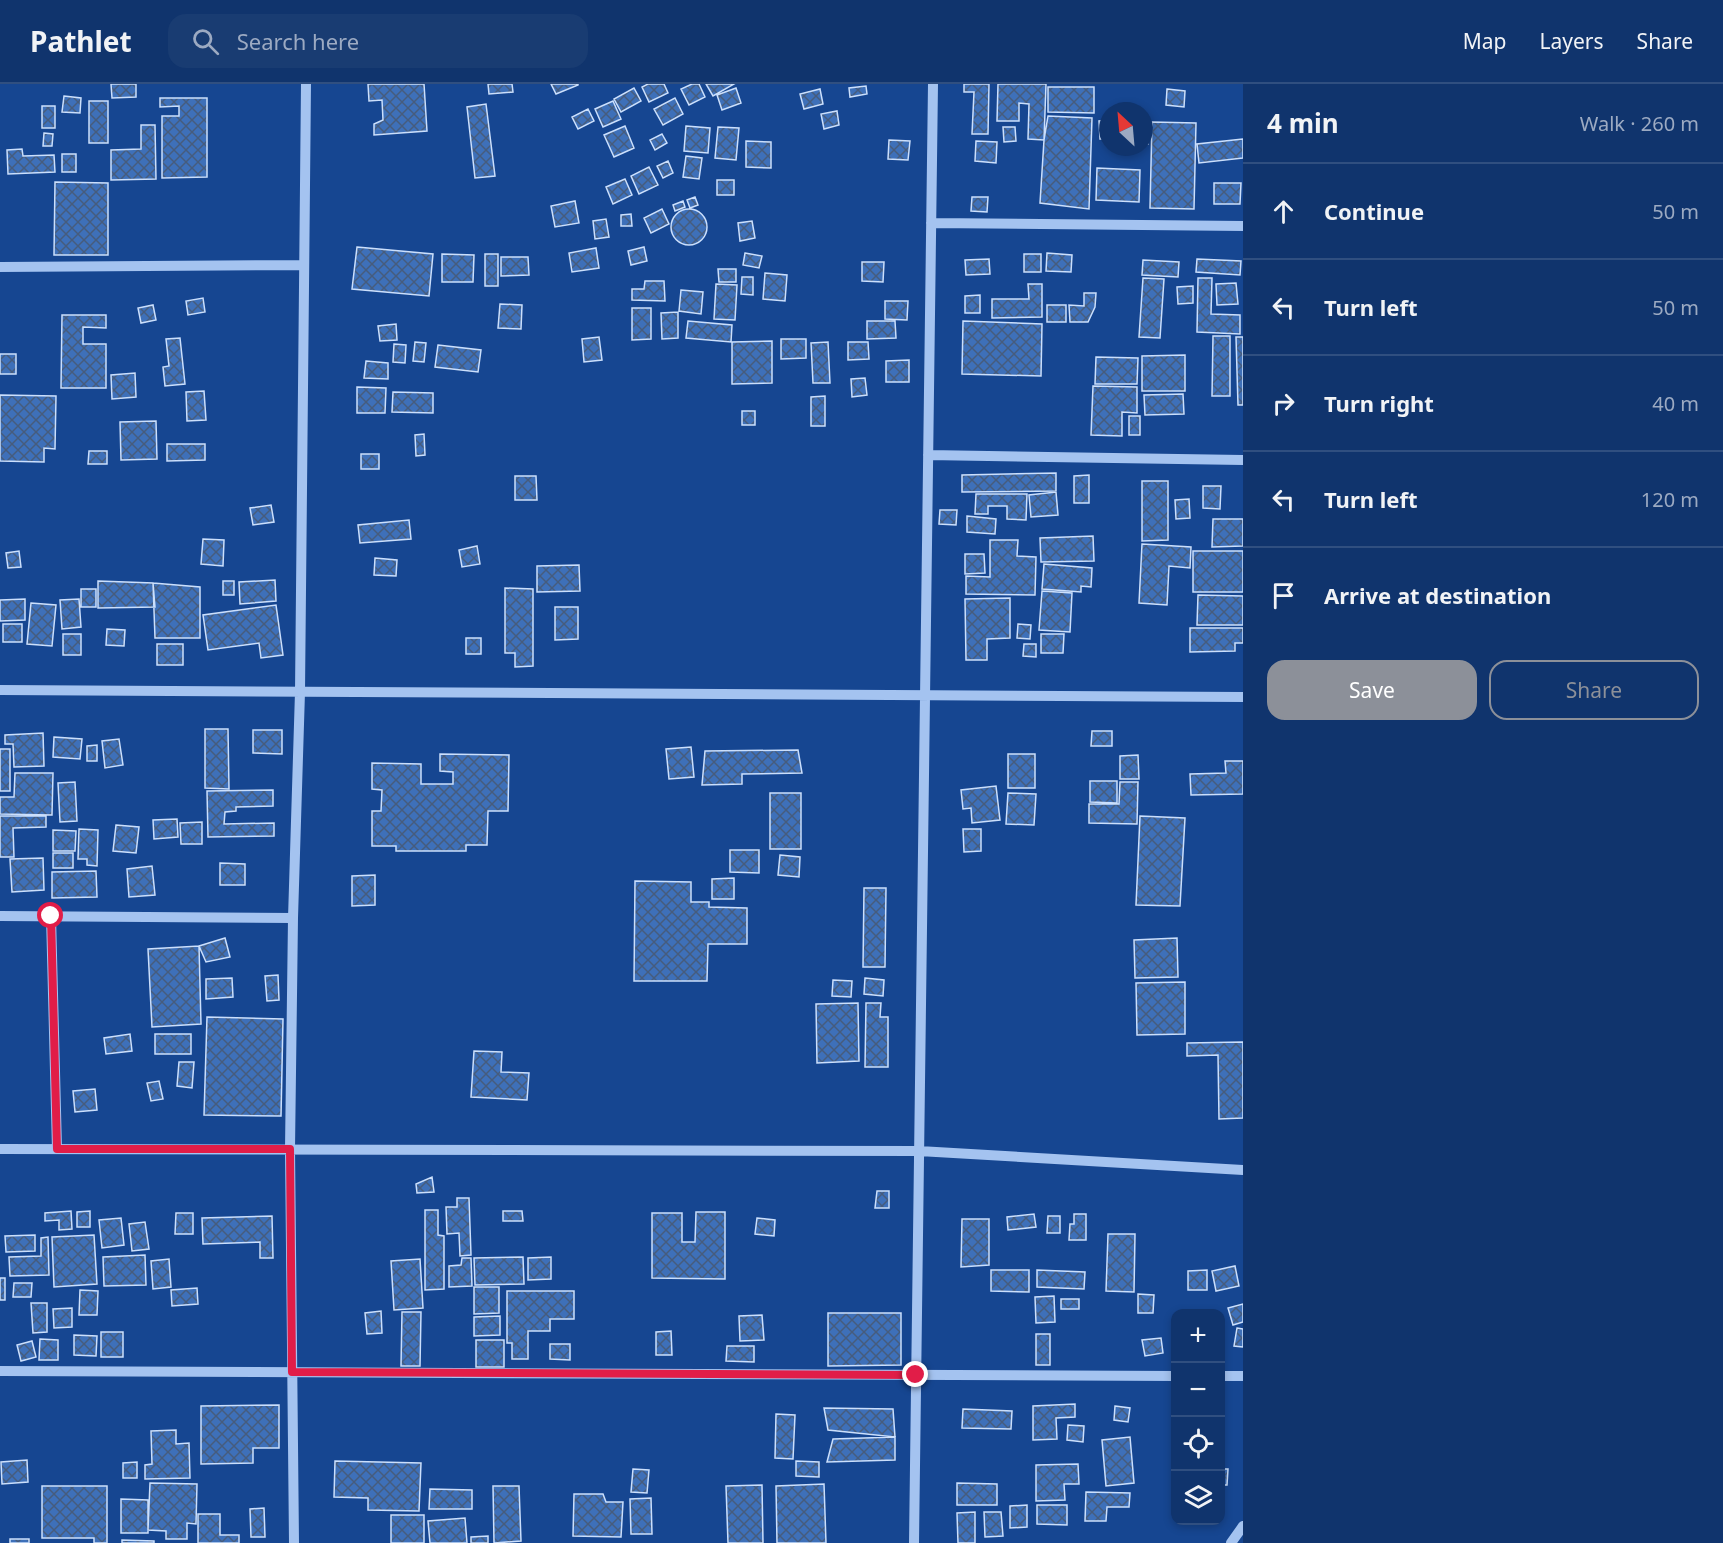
<!DOCTYPE html>
<html lang="en">
<head>
<meta charset="utf-8">
<style>
	body { margin:0; font-family:"Noto Sans",sans-serif; background:#193c72; color:#f1f3f6 }
	.controls { position:absolute; right:18px; bottom:18px; display:grid; overflow:hidden; border-radius:12px; box-shadow:0 3px 9px #0003 }
	.controls button { width:54px; height:54px; display:grid; place-items:center; padding:0; border:0; border-bottom:2px solid #304f80; background:#10346d; color:#f1f3f6; font:30px sans-serif }
	.compass { position:absolute; left:1099px; top:18px; width:54px; height:54px; border-radius:50%; background:#10346d; box-shadow:0 3px 9px #0003; rotate:334deg }
	.stop { position:absolute; width:18px; height:18px; margin:-14px; border:4px solid #e11d48; border-radius:50%; background:#fff }
	.stop.end { background:#e11d48; border-color:#fff; box-shadow:0 2px 6px #0008 }
	.list { margin:0; padding:0; list-style:none }
	h2 { display:flex; justify-content:space-between; align-items:center; height:78px; margin:0; padding:0 24px; font-size:26px }
	h2 small { font-size:20px; font-weight:400; color:#9caac2 }
	.list li { display:grid; grid-template-columns:39px 1fr auto; gap:18px; align-items:center; box-sizing:border-box; height:96px; padding:0 24px; border-top:2px solid #304f80 }
	.list b { display:block; font-size:22px; white-space:nowrap }
	.list em { font-size:20px; font-style:normal; color:#9caac2 }
	.actions { display:flex; gap:12px; padding:18px 24px }
	.actions a { flex:1; padding:14px 0; border:2px solid #8c9099; border-radius:18px; text-align:center; font-size:21px; color:#8c9099 }
	.actions .main { background:#8c9099; color:#fff }
	.icon { flex:none; width:33px; height:33px; fill:none; stroke:currentColor; stroke-width:2; stroke-linecap:round; stroke-linejoin:round }
	.map { position:relative; flex:none; width:1243px; height:1459px; overflow:hidden }
	header { display:flex; align-items:center; gap:36px; box-sizing:border-box; height:84px; padding:0 30px; background:#10346d; border-bottom:2px solid #304f80 }
	header strong { font-size:28px }
	nav { display:flex; gap:33px; margin-inline-start:auto; font-size:21px }
	.search { width:420px; height:54px; background:#193c72; display:flex; align-items:center; gap:15px; box-sizing:border-box; padding:0 21px; border-radius:18px; color:#9caac2; font-size:22px }
	main { display:flex }
	aside { flex:1; background:#10346d }
	.map>svg:first-child { display:block }
	.building { fill:url(#building-cross-hatch); stroke:#cbdffc; stroke-width:1.5 }
	.lines { fill:none; stroke-linecap:round; stroke-linejoin:round }
	.minor { stroke:#a4c3f0; stroke-width:10 }
	.route { stroke:#e11d48; stroke-width:8 }
</style>
</head>
<body>
<header>
<strong>Pathlet</strong>
<div class="search"><svg class="icon" aria-label="search" viewBox="0 0 24 24"><circle cx="10" cy="10" r="6"/><path d="M15 15l6 6"/></svg>Search here</div>
<nav><a>Map</a><a>Layers</a><a>Share</a></nav>
</header>
<main>
<div class="map">
<svg width="1243" height="1459" viewBox="0 0 1243 1459">
	<defs>
		<pattern id="building-cross-hatch" width="8" height="8" patternUnits="userSpaceOnUse" patternTransform="scale(1.5)"><rect width="8" height="8" fill="#3e70b9"/><path d="M0 0l8 8M0 8l8-8" fill="none" stroke="#465c7d"/></pattern>
	</defs>
	<rect width="100%" height="100%" fill="#164691"/>
	<path class="building" d="M111 0H136V13L112 14Z
		M368 0H424L427 47 374 51V40L383 36 382 16 369 17Z
		M488 0H512L513 8 489 10Z
		M551 0H578V1L556 10Z
		M648 0H664L668 9 649 18 642 3Z
		M692 0H699L705 13 689 21 681 5Z
		M706 0H734L713 12Z
		M964 0H989L988 50H972L974 8H964Z
		M998 0H1046L1044 56 1028 55 1029 20 1019 19V37H997Z
		M866 2 867 10 850 13 849 4Z
		M1048 3H1094V29L1048 28Z
		M634 4 641 17 621 28 614 15Z
		M736 4 741 19 722 26 717 11Z
		M820 5 823 20 804 25 800 10Z
		M1167 5 1185 7 1184 23 1166 21Z
		M64 12 81 14 80 29 62 28Z
		M160 14H207V93L162 94V32H179V22L160 23Z
		M675 14 683 30 663 41 654 25Z
		M89 17H108V59H89Z
		M613 17 621 35 603 43 595 25Z
		M486 20 495 92 475 94 467 23Z
		M42 22H55V44H42Z
		M588 25 594 37 578 45 572 33Z
		M837 27 839 41 824 45 821 30Z
		M1048 32 1092 34 1089 125 1040 119 1044 56Z
		M1144 34H1147L1148 60H1144Z
		M1108 36V55H1100L1099 37Z
		M1152 38 1196 39 1194 125 1150 124Z
		M141 41H155L156 95 111 96V66L141 65Z
		M625 42 634 64 614 73 604 51Z
		M686 42 710 44 708 69 684 67Z
		M718 43 739 44 736 76 715 74Z
		M1003 43H1015L1016 57 1004 58Z
		M44 49 53 50 52 62H43Z
		M662 50 667 59 655 66 650 56Z
		M1243 55V74L1199 79 1197 60Z
		M889 56 910 57 908 76 888 75Z
		M746 57 771 58V84L746 83Z
		M976 57 997 58 996 79 975 77Z
		M22 65 23 72 54 71 55 88 8 90 7 66Z
		M62 70H76V88H62Z
		M686 72 702 74 699 95 683 93Z
		M668 77 673 89 663 94 657 82Z
		M649 83 658 101 639 110 631 92Z
		M1097 84 1140 86 1139 118 1096 116Z
		M625 95 632 111 613 120 606 103Z
		M717 96H734V111H717Z
		M55 98 108 99V171H54Z
		M1214 99H1241L1240 120H1214Z
		M695 113 698 121 690 124 687 116Z
		M972 113H988L987 128 971 127Z
		M575 117 579 139 555 143 551 122Z
		M683 117 685 123 675 127 673 121Z
		M671 143a18 18 0 1 1 36 0a18 18 0 1 1-36 0Z
		M662 125 669 140 651 149 644 134Z
		M631 130 632 142H621V131Z
		M606 135 609 153 595 155 593 137Z
		M752 137 755 154 740 157 738 139Z
		M357 163 433 170 429 212 352 205Z
		M644 163 647 177 631 181 628 167Z
		M596 164 599 184 572 188 569 169Z
		M745 169 762 172 759 184 743 181Z
		M1047 169 1072 171 1071 188 1046 187Z
		M442 170 474 171 473 198H442Z
		M485 170H498V202H485Z
		M1024 170H1041V188H1024Z
		M501 173H528L529 191 501 192Z
		M989 175 990 190 966 191 965 176Z
		M1197 175 1241 177 1240 191 1196 188Z
		M1143 176 1179 178 1178 193 1142 191Z
		M862 178H884L883 198 862 197Z
		M718 185H736V198H719Z
		M765 189 787 191 785 217 763 215Z
		M742 193H753V211L741 210Z
		M1143 194 1164 195 1160 254 1139 253Z
		M1198 194H1212L1211 230 1240 231V250L1197 248Z
		M645 197H664L665 217 632 216V205H644Z
		M1236 199 1238 220 1217 221 1216 200Z
		M716 200 737 201 735 236 714 235Z
		M1028 200H1042V233L992 234V215H1029Z
		M1193 202V219L1178 220 1177 203Z
		M681 206 703 208 701 230 679 227Z
		M1084 209H1096L1095 223 1088 238H1070L1069 221 1084 222Z
		M980 211V229H965V212Z
		M203 214 205 228 188 231 186 217Z
		M885 217H908L907 236 885 235Z
		M500 220 522 221 521 245 498 244Z
		M153 221 156 236 141 239 138 224Z
		M1047 221H1066V238H1047Z
		M632 224H651V255L632 256Z
		M678 228V254L662 255 661 229Z
		M62 231H106V244L83 243V260H106V304H61Z
		M688 237 732 241 731 258 686 254Z
		M867 237H895L896 254 867 255Z
		M963 237 1042 240 1041 292 962 290Z
		M396 240 397 256 380 257 378 242Z
		M1213 252H1230V312H1212Z
		M599 253 602 276 584 278 582 255Z
		M1236 253H1243V321H1238Z
		M180 254 185 300 165 302 163 283 169 282 166 255Z
		M781 255H806V274L781 275Z
		M772 257V299L732 300V258Z
		M415 258 426 259 424 278 413 277Z
		M828 258 830 299H813L811 259Z
		M848 258H868L869 275 848 276Z
		M394 260 406 261 405 279 393 278Z
		M438 261 481 266 478 288 435 283Z
		M0 270H16V290H0Z
		M1185 271V307H1142V272Z
		M1096 273 1138 274 1137 300H1095Z
		M909 276V298H886V277Z
		M366 277 388 279V295L364 294Z
		M135 289 136 313 112 315 111 291Z
		M865 294 867 311 852 313 851 295Z
		M1093 302 1137 303V329L1122 328V352L1091 351Z
		M357 303 386 304 385 329H357Z
		M204 307 206 336 187 337 186 308Z
		M393 308 433 309V329L392 328Z
		M1183 310 1184 330 1145 331 1144 311Z
		M0 311 56 312 55 365 44 364V378L0 377Z
		M825 312V342H811V313Z
		M742 327H755V341H742Z
		M1129 332H1140V351H1129Z
		M156 337 157 375 121 376 120 338Z
		M424 350 425 371 416 372 415 351Z
		M167 360H205V376L167 377Z
		M89 367H107V380H88Z
		M361 370H379V385H361Z
		M1056 389V407L962 408V391Z
		M1089 391V419H1074V392Z
		M515 392H536L537 416H515Z
		M1142 397H1168V456L1142 457Z
		M1203 402H1221L1220 425 1203 424Z
		M1056 408 1058 431 1031 433 1029 411Z
		M976 410H1027L1026 436 1007 435V422H988V430H975Z
		M1189 415 1190 434 1176 435 1175 416Z
		M271 421 274 438 253 441 250 424Z
		M940 426H957L956 441 939 440Z
		M967 432 996 435 995 450 967 448Z
		M1213 435H1243V462L1212 463Z
		M409 436 411 455 360 459 358 441Z
		M1093 452 1094 477 1041 478 1040 454Z
		M203 455 224 456 223 482 201 480Z
		M990 456H1018L1017 472 1036 473 1035 511 966 510V492L990 493Z
		M1142 460 1191 463 1190 484 1169 482 1167 521 1139 519Z
		M477 462 480 480 462 483 459 466Z
		M19 467 21 483 8 484 6 469Z
		M1193 467H1243V508H1193Z
		M965 470H984L985 489 965 490Z
		M375 474 397 476 396 492 374 491Z
		M1044 480 1092 484 1091 503 1081 502V508L1042 505Z
		M579 481 580 507 537 508V482Z
		M275 496 276 517 240 520 239 498Z
		M98 497 153 499 155 523 98 524Z
		M223 497H234V511H223Z
		M153 499 200 503V554H155Z
		M505 504 533 505V582L515 583V569H505Z
		M81 505H96V523H81Z
		M1042 507 1072 509 1070 548 1039 546Z
		M1198 511 1243 512V541H1197Z
		M1010 514V554L987 555V576H966L965 515Z
		M25 515V536L0 537V516Z
		M79 515 81 543 62 545 60 516Z
		M31 519 56 521 52 562 27 560Z
		M276 521 283 571 261 574 259 559 208 566 203 531Z
		M555 523H578V555L555 556Z
		M3 540H22V558H3Z
		M1018 540 1031 541 1030 555 1017 554Z
		M1190 544H1243V559H1235V567L1190 568Z
		M107 545 125 546 124 562 106 561Z
		M63 550H81V571H63Z
		M1041 550H1064L1063 569H1041Z
		M466 554H481V570H466Z
		M157 560H183V581H157Z
		M1024 560H1036V573L1023 572Z
		M205 645H228L229 705 205 704Z
		M253 646H282V670L253 669Z
		M1092 647H1112V662H1091Z
		M43 649 44 682 14 683 13 660H5V651Z
		M54 653 82 655 80 675 53 673Z
		M119 655 123 681 105 684 102 657Z
		M97 661V677H87V662Z
		M691 663 694 693 669 695 666 665Z
		M0 665H10V707H0Z
		M798 666 802 689 742 690V700L702 701 705 667Z
		M440 670 509 671 508 727H488L487 761H466V767H396V762H372V727H381L382 706 372 705V679L421 680V700H453V688L440 687Z
		M1008 670H1035V704H1008Z
		M1138 671 1139 695H1120V672Z
		M1225 677H1243V710L1191 711 1190 690 1226 689Z
		M15 689H53L52 731 0 730V713H14Z
		M1090 697H1117V719L1090 718Z
		M75 698 77 737 60 738 58 699Z
		M1120 698H1138L1137 740 1089 739V720H1119Z
		M996 702 1000 736 972 739 971 724 963 725 961 706Z
		M273 706V722L236 723V727L225 728 224 740 274 739V752L208 753 207 707Z
		M770 709H801V765H770Z
		M1008 709 1036 710 1034 741 1006 740Z
		M0 732H46V743L13 744 14 773H0Z
		M1140 732 1185 734 1180 822 1136 821Z
		M177 735 178 753 154 755 153 736Z
		M202 738V760H181L180 739Z
		M116 741 139 743 136 769 113 767Z
		M79 745 98 746 97 782 87 781V775H78Z
		M963 745H981V767L964 768Z
		M53 746 76 747 75 767H53Z
		M730 766H759V789L730 788Z
		M53 769H73V784H53Z
		M780 771 800 773 799 793 778 791Z
		M43 774 44 806 12 808 10 775Z
		M220 779 245 780V801H220Z
		M152 782 155 811 129 813 127 785Z
		M96 787 97 813 52 814V788Z
		M375 791V821L352 822V792Z
		M734 794V815H712V795Z
		M635 797 691 798V818H709V823L747 824V860H708L707 897H634Z
		M864 804H886L885 883H863Z
		M225 854 230 873 206 878 199 862Z
		M1177 854 1178 893 1135 894 1134 856Z
		M199 862 201 940 152 943 148 865Z
		M278 891 279 916 267 917 265 892Z
		M232 894 233 913 206 915V895Z
		M865 894 884 896 883 912 864 910Z
		M833 896 852 897 851 913 832 912Z
		M1185 898V950L1137 951 1136 899Z
		M858 919 859 977 817 979 816 920Z
		M866 919H881L880 933H888V983H865Z
		M207 933 283 935 281 1032 204 1031Z
		M130 950 132 967 106 970 104 954Z
		M155 950H191V970H155Z
		M1243 958V1034L1219 1035 1218 971 1187 972V959Z
		M474 967 502 968 501 988 529 989 527 1016 471 1013Z
		M179 978H194L192 1004 177 1002Z
		M159 997 163 1015 151 1017 147 999Z
		M95 1005 97 1026 75 1028 73 1007Z
		M432 1093 434 1108 417 1109 416 1100Z
		M877 1107H889V1124H875Z
		M457 1114H469L471 1171 460 1172 459 1149 447 1150 446 1123H457Z
		M425 1126H438V1151L444 1152V1205L425 1206Z
		M71 1127 72 1145 59 1146V1136L45 1137V1129Z
		M90 1127V1143H77V1128Z
		M503 1127H522L523 1137H503Z
		M696 1128H725V1195L652 1194V1129H682V1158H695Z
		M176 1129H193V1150H175Z
		M1034 1130 1036 1143 1008 1146 1007 1133Z
		M1074 1130H1086V1156H1069L1070 1140H1074Z
		M272 1132 273 1174H260V1158L203 1160 202 1134Z
		M1048 1132H1060V1149H1047Z
		M121 1134 124 1161 102 1164 99 1136Z
		M757 1134 775 1136 774 1152 755 1150Z
		M962 1135H989V1181L961 1183Z
		M145 1138 149 1165 132 1167 129 1140Z
		M1108 1150H1135L1134 1208 1106 1207Z
		M35 1151V1167L6 1168 5 1152Z
		M94 1151 97 1200 54 1203 52 1153Z
		M48 1153 49 1191 10 1192 9 1173 41 1172V1154Z
		M145 1171 146 1201 104 1202 103 1173Z
		M523 1173 524 1200 475 1201 474 1174Z
		M551 1173V1195L528 1196V1174Z
		M462 1174H471L472 1202 449 1203V1182L461 1181Z
		M169 1175 171 1203 153 1205 151 1177Z
		M420 1175 423 1224 394 1226 391 1177Z
		M1235 1182 1239 1202 1216 1207 1212 1187Z
		M991 1186H1029V1208L991 1207Z
		M1037 1186 1085 1188 1084 1205 1037 1203Z
		M1207 1186V1206H1188V1187Z
		M0 1194H5V1216H0Z
		M14 1199H32L31 1213H13Z
		M474 1203H499V1229L474 1230Z
		M197 1204 198 1220 172 1222 171 1206Z
		M80 1206 98 1207 97 1231H79Z
		M507 1207H574V1235H550V1247H528V1275H512V1259H507Z
		M1138 1210 1154 1211 1153 1229H1138Z
		M1054 1212 1055 1238 1036 1239 1035 1213Z
		M1061 1215H1079V1225H1061Z
		M31 1219H47V1248L33 1249Z
		M1243 1220V1238L1233 1241 1228 1224Z
		M72 1224V1243L54 1244 53 1225Z
		M381 1227 382 1249 367 1250 365 1229Z
		M402 1228H421L420 1282H401Z
		M828 1229H901V1281L828 1282Z
		M762 1231 764 1256 740 1257 739 1232Z
		M500 1232V1251L474 1252V1233Z
		M1237 1244 1243 1245V1263L1234 1262Z
		M671 1247 672 1271H656V1248Z
		M101 1248H123V1273H101Z
		M1036 1250H1050V1281H1036Z
		M74 1251 97 1252 96 1272 74 1271Z
		M1161 1254 1163 1269 1145 1272 1142 1256Z
		M40 1255 58 1256V1276H39Z
		M476 1256H504V1283H476Z
		M32 1257 36 1273 21 1277 17 1261Z
		M550 1260H570V1276L550 1275Z
		M727 1262H754V1278L726 1277Z
		M1075 1320V1333L1056 1334 1057 1355 1033 1356V1322Z
		M279 1321V1364H253V1379L201 1380V1322Z
		M1115 1322 1130 1324 1128 1338 1114 1336Z
		M824 1324 893 1325 895 1353 828 1346Z
		M963 1325 1012 1327 1011 1345 962 1344Z
		M776 1330 795 1331 793 1375 775 1374Z
		M1068 1341 1084 1342 1083 1358 1067 1356Z
		M176 1346V1360L189 1359 190 1394 145 1395V1381L152 1380 151 1347Z
		M895 1353V1376L827 1378 833 1355Z
		M1130 1353 1134 1399 1106 1402 1102 1356Z
		M27 1376 28 1398 2 1400 1 1378Z
		M335 1377 421 1379 419 1427 368 1426V1414L334 1413Z
		M796 1377 819 1378V1393L796 1392Z
		M137 1378V1394H123V1379Z
		M1078 1380 1079 1400H1064L1065 1416 1036 1417V1381Z
		M633 1385 649 1386 647 1409 631 1408Z
		M1220 1385H1228L1227 1401H1220Z
		M150 1399 197 1400 196 1440 187 1439V1455H166V1447L148 1446Z
		M957 1399 997 1400V1421H957Z
		M824 1400 826 1459H777L776 1402Z
		M762 1401 763 1459H728L726 1402Z
		M42 1402H107V1459H94V1454H42Z
		M493 1402H519L521 1457 494 1459Z
		M430 1405 472 1406V1425H429Z
		M1086 1408 1130 1409 1129 1423H1107L1106 1437H1085Z
		M574 1410H603L606 1418H623L621 1453 573 1452Z
		M651 1414 652 1450H631L630 1415Z
		M121 1415 148 1416V1449H121Z
		M1027 1421V1443L1010 1444V1422Z
		M1037 1421H1067V1441L1037 1440Z
		M264 1424 265 1453H251L250 1425Z
		M975 1428V1459H958L957 1429Z
		M984 1428H1001L1003 1452 985 1453Z
		M198 1430H220V1451H239V1459H198Z
		M391 1431H424V1459H391Z
		M465 1434 467 1459H430L428 1437Z
		M488 1452V1459H471V1453Z
		M10 1455H29V1459H10Z
		M122 1456 154 1457V1459H122Z"/>
	<g class="lines">
		<path class="minor" d="M931 139 1243 142
			M0 183 304 181
			M928 371 1243 376
			M0 606 1243 613
			M0 832 293 834
			M51 832 57 1065
			M0 1065 919 1067 1243 1086
			M0 1287 1176 1292
			M1220 1292H1243
			M294 1459 290 1065 293 834 300 608 306 0
			M914 1459 933 0
			M1231 1459 1243 1442"/>
	</g>
	<g class="lines">
		<path class="route" d="M51 832 57 1065H290L292 1288 916 1291"/>
	</g>
</svg>
<div class="controls">
<button>+</button>
<button>−</button>
<button><svg class="icon" aria-label="locate" viewBox="0 0 24 24"><circle cx="12" cy="12" r="6"/><path d="M12 2v4M12 18v4M2 12h4M18 12h4"/></svg></button>
<button><svg class="icon" aria-label="layers" viewBox="0 0 24 24"><path d="M12 4l9 5-9 5-9-5zM3 14l9 5 9-5"/></svg></button>
</div>
<svg class="compass" viewBox="-18 -18 36 36"><path d="M0-13l5 13h-10z" fill="#e53935"/><path d="M0 13l5-13h-10z" fill="#9caac2"/></svg>
<div class="stop" style="left:51px;top:832px"></div>
<div class="stop end" style="left:916px;top:1291px"></div>
</div>
<aside>
<h2>4 min<small>Walk · 260 m</small></h2>
<ul class="list">
<li><svg class="icon" aria-label="ahead" viewBox="0 0 24 24"><path d="M12 20V5M6 11l6-6 6 6"/></svg><div><b>Continue</b></div><em>50 m</em></li>
<li><svg class="icon" aria-label="left" viewBox="0 0 24 24"><path d="M17 20v-9H6M10 6l-5 5 5 5"/></svg><div><b>Turn left</b></div><em>50 m</em></li>
<li><svg class="icon" aria-label="right" viewBox="0 0 24 24"><path d="M7 20v-9h11M14 6l5 5-5 5"/></svg><div><b>Turn right</b></div><em>40 m</em></li>
<li><svg class="icon" aria-label="left" viewBox="0 0 24 24"><path d="M17 20v-9H6M10 6l-5 5 5 5"/></svg><div><b>Turn left</b></div><em>120 m</em></li>
<li><svg class="icon" aria-label="arrive" viewBox="0 0 24 24"><path d="M6 21V4h12l-3 4 3 4H6"/></svg><div><b>Arrive at destination</b></div></li>
</ul>
<div class="actions"><a class="main">Save</a><a>Share</a></div>
</aside>
</main>
</body>
</html>
